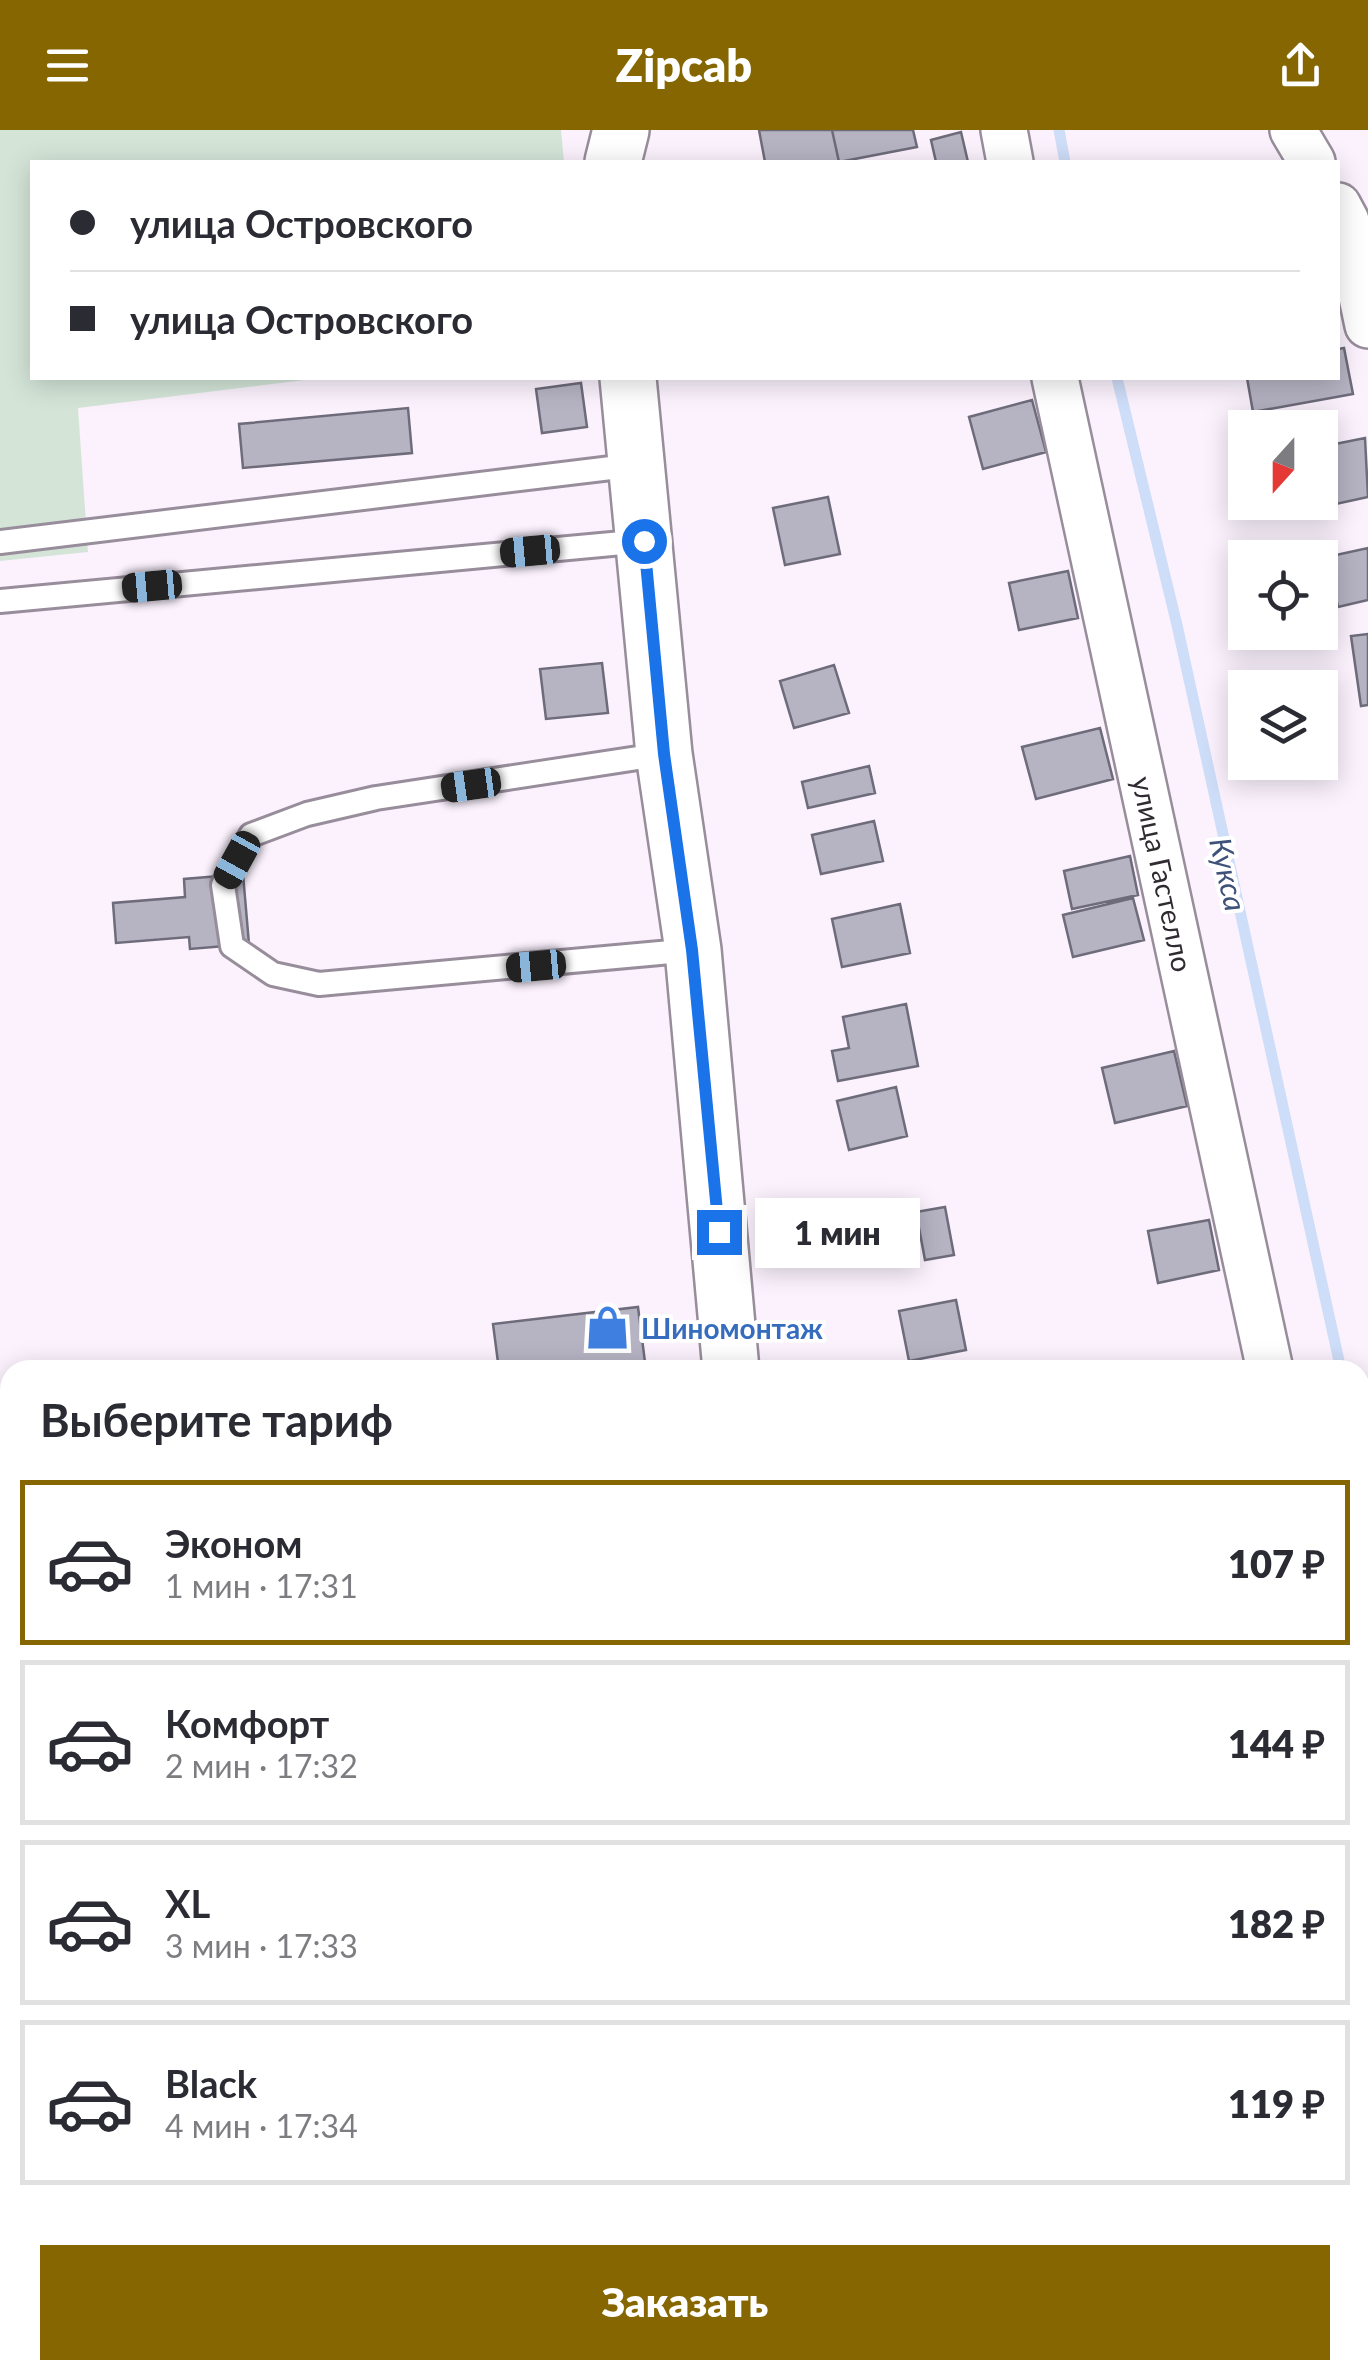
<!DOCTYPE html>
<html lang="ru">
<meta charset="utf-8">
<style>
body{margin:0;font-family:Lato,sans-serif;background:#f2f2f3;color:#2b2b33;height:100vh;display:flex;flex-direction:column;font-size:38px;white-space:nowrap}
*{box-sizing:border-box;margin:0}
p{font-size:32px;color:#7c7c81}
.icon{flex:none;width:55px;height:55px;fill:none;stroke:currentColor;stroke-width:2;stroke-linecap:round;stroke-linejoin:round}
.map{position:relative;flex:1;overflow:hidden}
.side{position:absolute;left:0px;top:1230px;width:1370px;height:1020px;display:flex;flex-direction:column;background:#fff;border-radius:30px 30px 0 0;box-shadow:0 5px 25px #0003}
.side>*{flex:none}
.guide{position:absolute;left:30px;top:30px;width:1310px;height:220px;border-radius:0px;box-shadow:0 5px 25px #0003;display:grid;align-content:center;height:220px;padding:0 40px;background:#fff}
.needle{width:65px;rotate:201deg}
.tools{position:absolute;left:1228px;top:280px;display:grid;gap:20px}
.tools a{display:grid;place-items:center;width:110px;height:110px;border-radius:0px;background:#fff;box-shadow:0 5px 25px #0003;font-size:50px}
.end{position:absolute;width:45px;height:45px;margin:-22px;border:12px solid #1a73e8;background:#fff;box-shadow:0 0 0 5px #fff}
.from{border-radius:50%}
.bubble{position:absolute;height:70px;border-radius:0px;background:#fff;box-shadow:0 5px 25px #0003;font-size:32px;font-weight:800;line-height:70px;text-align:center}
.car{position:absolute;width:30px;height:60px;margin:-30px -15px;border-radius:12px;box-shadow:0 0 8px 2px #0007;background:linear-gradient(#222 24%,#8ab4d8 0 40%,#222 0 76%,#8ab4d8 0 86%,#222 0)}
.guide b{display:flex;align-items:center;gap:35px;height:95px;font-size:38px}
.guide b+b{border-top:2px solid #e1e1e2}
.guide i{width:25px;height:25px;background:#2b2b33}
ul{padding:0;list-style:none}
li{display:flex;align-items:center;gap:30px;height:165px;margin:0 20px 15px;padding:0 20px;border:5px solid #e1e1e2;border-radius:0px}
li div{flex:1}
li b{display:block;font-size:38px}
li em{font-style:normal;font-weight:800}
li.selected{border-color:#866601}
li>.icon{width:90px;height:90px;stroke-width:1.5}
h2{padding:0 40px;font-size:45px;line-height:120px}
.button{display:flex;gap:20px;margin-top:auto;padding:20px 40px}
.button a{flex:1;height:115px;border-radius:0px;background:#866601;color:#fff;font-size:40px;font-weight:800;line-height:115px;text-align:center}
header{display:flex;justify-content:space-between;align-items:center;height:130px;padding:0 40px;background:#866601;color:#fff;font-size:45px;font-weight:800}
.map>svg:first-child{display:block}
.green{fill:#d4e5d8}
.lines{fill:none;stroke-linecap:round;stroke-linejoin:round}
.stream{stroke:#ceddf8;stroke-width:11}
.building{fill:#b6b3c3;stroke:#6e6b7a;stroke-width:2.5}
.lane-casing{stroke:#988d9b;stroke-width:28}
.street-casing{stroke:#988d9b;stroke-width:50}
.secondary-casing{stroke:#988d9b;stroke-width:60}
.lane{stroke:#fff;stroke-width:22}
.street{stroke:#fff;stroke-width:45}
.secondary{stroke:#fff;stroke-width:55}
.route{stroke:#1a73e8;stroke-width:12}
.labels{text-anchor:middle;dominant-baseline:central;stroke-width:8;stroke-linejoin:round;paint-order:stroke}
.street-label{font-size:28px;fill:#302b31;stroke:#fff}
.shop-label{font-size:28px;font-weight:bold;fill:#366cbe;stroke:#fff;text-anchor:start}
.water-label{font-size:30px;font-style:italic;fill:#3d5179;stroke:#fff}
</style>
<header><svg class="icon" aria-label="menu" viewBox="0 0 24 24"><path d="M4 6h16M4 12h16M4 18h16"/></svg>Zipcab<svg class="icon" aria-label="share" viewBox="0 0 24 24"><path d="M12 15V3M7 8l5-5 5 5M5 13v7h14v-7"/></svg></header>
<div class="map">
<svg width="1368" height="2250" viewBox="0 0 1368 2250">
<rect width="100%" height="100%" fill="#fbf2fe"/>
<path class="green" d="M0,0h561l3,32h-532v216h289l-243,30 10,144 -88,9z"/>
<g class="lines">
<path class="stream" d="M1059,0l6,32
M1117,248l60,247 164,745
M1360,1325l8,37"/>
</g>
<path class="building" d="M759,0h73l7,32h-74z
M832,0h81l4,17 -78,15z
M961,2l7,30h-32l-5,-22z
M1344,218l9,46 -100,18 -6,-34h91v-29z
M581,253l6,44 -45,6 -6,-44z
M1032,270l14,52 -63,17 -14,-52z
M408,278l4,45 -169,15 -4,-44z
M1365,308l3,59 -46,10 -2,-60z
M828,367l12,57 -55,11 -12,-57z
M1368,418v52l-30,7 -11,-50z
M1068,441l10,47 -59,12 -10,-47z
M1368,504v71l-7,1 -10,-70z
M602,533l6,50 -62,6 -6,-50z
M834,535l15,48 -55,15 -14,-47z
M1100,598l13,51 -77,20 -14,-52z
M869,636l6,27 -67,15 -6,-26z
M874,691l9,40 -62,13 -9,-39z
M1130,726l8,39 -66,14 -8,-38z
M243,744l6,70 -59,5 -1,-12 -73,6 -3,-40 72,-6 -1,-18z
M1133,768l11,42 -71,17 -10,-42z
M900,774l10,49 -68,14 -10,-48z
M906,874l12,62 -80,15 -6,-30 17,-3 -6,-31z
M1174,921l13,55 -72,17 -13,-55z
M896,957l11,49 -58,14 -12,-49z
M945,1077l9,48 -29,5 -9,-48z
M1209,1090l10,50 -61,13 -10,-52z
M956,1170l10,50 -57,11 -10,-50z
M638,1177l8,63h-147l-6,-46z
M10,1266v105l-10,1v-105z
M10,1471v73l-10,1v-73z
M1368,1912v55l-8,2v-55z
M1368,2084v55l-8,2v-55z
M1368,2189v40l-8,1v-39z
M44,2240h71l1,10h-71z"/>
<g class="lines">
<defs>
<path id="lane" d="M0,412l636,-77
M0,471l644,-60
M664,624l-288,44 -69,16 -56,21 -28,50 9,61 41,28 46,10 374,-34
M0,1833l10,-2"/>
<path id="street" d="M1004,0l6,32
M1293,0l19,32
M1338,76l8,15 22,104
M1055,248l215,992
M1360,1654l8,37"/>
<path id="secondary" d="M613,32l8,-32
M628,248l36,376 29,196 38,420
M820,2240l1,10"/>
</defs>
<use href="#lane" class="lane-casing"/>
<use href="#street" class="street-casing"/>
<use href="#secondary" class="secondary-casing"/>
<use href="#lane" class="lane"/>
<use href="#street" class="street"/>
<use href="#secondary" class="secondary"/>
</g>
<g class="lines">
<path class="route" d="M644,411l20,213 28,196 27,282"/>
</g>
<defs>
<symbol id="shop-bare" viewBox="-9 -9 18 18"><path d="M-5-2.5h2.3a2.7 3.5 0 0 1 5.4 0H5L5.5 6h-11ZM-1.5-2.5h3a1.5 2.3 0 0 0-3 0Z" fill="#3f7fe0" stroke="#fff" stroke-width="2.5" paint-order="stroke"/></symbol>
</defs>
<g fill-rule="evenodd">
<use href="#shop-bare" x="576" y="1166" width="63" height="63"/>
</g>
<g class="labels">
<g class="street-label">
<text transform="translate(1163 744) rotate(78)">улица Гастелло</text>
</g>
<g class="shop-label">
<text x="641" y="1198">Шиномонтаж</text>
</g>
<g class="water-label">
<text transform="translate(1229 744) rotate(77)">Кукса</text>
</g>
</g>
</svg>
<div class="tools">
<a><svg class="needle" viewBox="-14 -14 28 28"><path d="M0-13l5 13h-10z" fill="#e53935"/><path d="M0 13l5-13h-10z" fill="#7c7c81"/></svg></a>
<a><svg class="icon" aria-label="locate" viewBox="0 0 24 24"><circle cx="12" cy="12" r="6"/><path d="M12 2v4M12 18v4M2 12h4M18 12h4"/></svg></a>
<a><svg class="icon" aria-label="layers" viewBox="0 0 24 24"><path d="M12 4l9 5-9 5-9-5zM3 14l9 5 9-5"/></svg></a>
</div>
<i class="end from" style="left:644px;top:411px"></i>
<i class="end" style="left:719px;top:1102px"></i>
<div class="bubble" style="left:755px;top:1068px;width:165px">1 мин</div>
<i class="car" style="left:530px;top:421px;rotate:265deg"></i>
<i class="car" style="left:152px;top:456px;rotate:265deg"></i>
<i class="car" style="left:471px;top:655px;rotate:262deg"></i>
<i class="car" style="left:237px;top:730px;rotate:209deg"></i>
<i class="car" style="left:536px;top:836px;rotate:265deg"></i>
<div class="guide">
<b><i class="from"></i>улица Островского</b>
<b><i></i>улица Островского</b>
</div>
<section class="side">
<h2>Выберите тариф</h2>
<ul>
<li class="selected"><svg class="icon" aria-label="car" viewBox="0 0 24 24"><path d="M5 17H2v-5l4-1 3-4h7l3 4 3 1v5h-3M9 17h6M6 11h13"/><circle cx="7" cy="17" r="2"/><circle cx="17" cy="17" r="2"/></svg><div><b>Эконом</b><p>1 мин · 17:31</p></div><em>107 ₽</em></li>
<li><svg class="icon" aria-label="car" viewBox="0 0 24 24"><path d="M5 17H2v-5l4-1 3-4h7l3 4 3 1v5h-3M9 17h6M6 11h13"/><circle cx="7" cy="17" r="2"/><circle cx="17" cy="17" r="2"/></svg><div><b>Комфорт</b><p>2 мин · 17:32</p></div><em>144 ₽</em></li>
<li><svg class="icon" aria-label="car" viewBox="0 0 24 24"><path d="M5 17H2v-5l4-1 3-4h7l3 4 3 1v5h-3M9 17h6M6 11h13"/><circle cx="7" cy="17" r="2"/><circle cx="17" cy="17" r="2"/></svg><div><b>XL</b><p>3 мин · 17:33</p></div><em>182 ₽</em></li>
<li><svg class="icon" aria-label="car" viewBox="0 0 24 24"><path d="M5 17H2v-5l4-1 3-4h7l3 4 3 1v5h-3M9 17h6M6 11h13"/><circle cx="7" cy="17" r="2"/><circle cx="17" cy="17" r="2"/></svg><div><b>Black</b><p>4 мин · 17:34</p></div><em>119 ₽</em></li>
</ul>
<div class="button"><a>Заказать</a></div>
</section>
</div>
